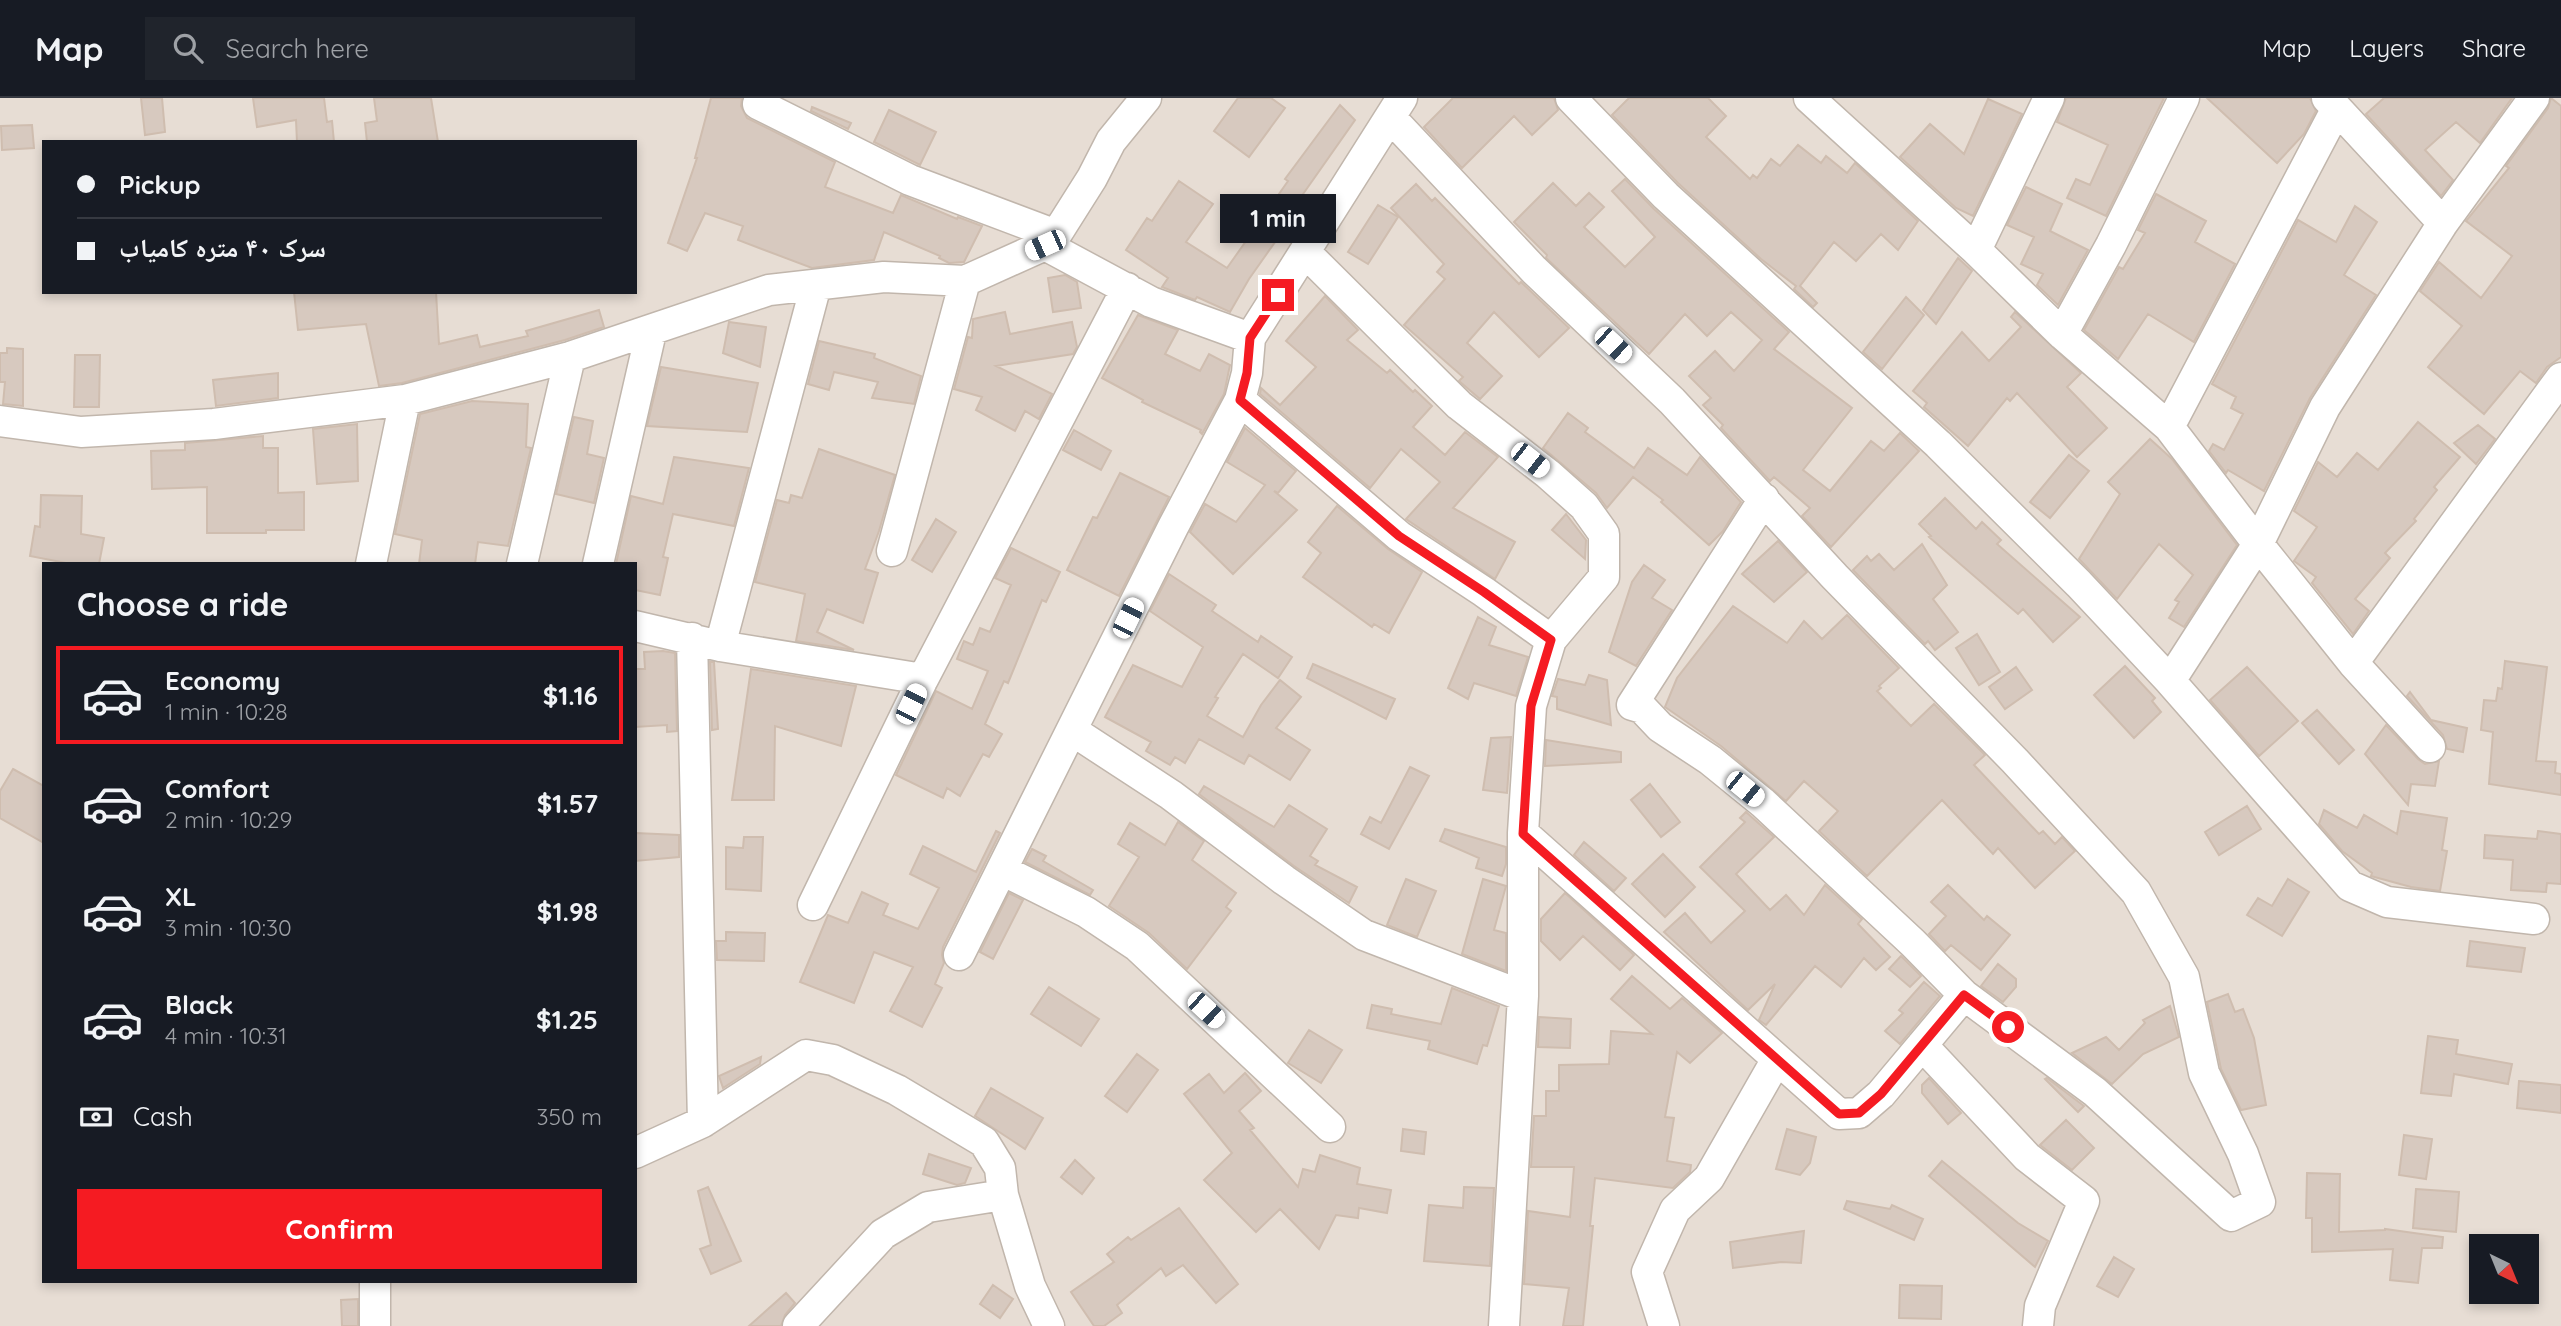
<!DOCTYPE html>
<meta charset="utf-8">
<style>
body{margin:0;font-family:Quicksand,"Noto Naskh Arabic",sans-serif;background:#20242c;color:#f1f3f6;height:100vh;display:flex;flex-direction:column;font-size:26px;white-space:nowrap}
*{box-sizing:border-box;margin:0}
p{font-size:23px;color:#9ea1a6}
.icon{flex:none;width:38px;height:38px;fill:none;stroke:currentColor;stroke-width:2;stroke-linecap:round;stroke-linejoin:round}
.map{position:relative;flex:1;overflow:hidden}
.panel{position:absolute;left:42px;top:464px;width:595px;height:721px;display:flex;flex-direction:column;background:#171b24;border-radius:0px;box-shadow:0 4px 10px #0003}
.panel>*{flex:none}
.top-card{position:absolute;left:42px;top:42px;width:595px;height:154px;border-radius:0px;box-shadow:0 4px 10px #0003;display:grid;align-content:center;height:154px;padding:0 35px;background:#171b24}
.needle{width:46px;rotate:137deg}
.tools{position:absolute;left:2469px;top:1136px;display:grid;gap:14px}
.tools a{display:grid;place-items:center;width:70px;height:70px;border-radius:0px;background:#171b24;box-shadow:0 4px 10px #0003;font-size:35px}
.end{position:absolute;width:32px;height:32px;margin:-16px;border:9px solid #f51b22;background:#fff;box-shadow:0 0 0 4px #fff}
.from{border-radius:50%}
.bubble{position:absolute;height:49px;border-radius:0px;background:#171b24;box-shadow:0 4px 10px #0003;font-size:23px;font-weight:800;line-height:49px;text-align:center}
.car{position:absolute;width:21px;height:42px;margin:-21px -10px;border-radius:9px;box-shadow:0 0 5px 2px #0007;background:linear-gradient(#fff 24%,#345 0 40%,#fff 0 76%,#345 0 86%,#fff 0)}
.top-card b{display:flex;align-items:center;gap:24px;height:66px;font-size:26px}
.top-card b+b{border-top:2px solid #363941}
.top-card i{width:18px;height:18px;background:#f1f3f6}
ul{padding:0;list-style:none}
li{display:flex;align-items:center;gap:21px;height:98px;margin:0 14px 10px;padding:0 21px;border:4px solid transparent;border-radius:0px}
li div{flex:1}
li b{display:block;font-size:26px}
li em{font-style:normal;font-weight:800}
li.current{border-color:#f51b22}
li>.icon{width:63px;height:63px;stroke-width:1.5}
h2{padding:0 35px;font-size:32px;line-height:84px}
.pay{display:flex;align-items:center;gap:18px;height:77px;padding:0 35px;font-size:26px}
.pay p{margin-inline-start:auto}
.action{display:flex;gap:14px;margin-top:auto;padding:14px 35px}
.action a{flex:1;height:80px;border-radius:0px;background:#f51b22;color:#fff;font-size:28px;font-weight:800;line-height:80px;text-align:center}
header{display:flex;align-items:center;gap:42px;box-sizing:border-box;height:98px;padding:0 35px;background:#171b24;border-bottom:2px solid #363941}
header strong{font-size:33px}
nav{display:flex;gap:38px;margin-inline-start:auto;font-size:24px}
.search{width:490px;height:63px;background:#20242c;display:flex;align-items:center;gap:18px;box-sizing:border-box;padding:0 24px;border-radius:0px;color:#9ea1a6;font-size:26px}
.map>svg:first-child{display:block}
.residential{fill:#e7ddd4;fill-rule:evenodd}
.building{fill:#d7c9bf;stroke:#cfbdaf;stroke-width:2}
.lines{fill:none;stroke-linecap:round;stroke-linejoin:round}
.minor-casing{stroke:#c1b6ac;stroke-width:33}
.minor{stroke:#fff;stroke-width:30}
.route{stroke:#f51b22;stroke-width:9}
</style>
<header>
<strong>Map</strong>
<div class="search"><svg class="icon" aria-label="search" viewBox="0 0 24 24"><circle cx="10" cy="10" r="6"/><path d="M15 15l6 6"/></svg>Search here</div>
<nav><a>Map</a><a>Layers</a><a>Share</a></nav>
</header>
<div class="map">
<svg width="2561" height="1228" viewBox="0 0 2561 1228">
<rect width="100%" height="100%" fill="#f3ede6"/>
<path class="residential" d="M0,0h2561v1228h-2561zM44,44h591v150h-591zM44,466h591v717h-591zM2482,1148h45v46h-45z"/>
<path class="building" d="M141,0h21l3,34 -20,3z
M253,0h71l3,24 5,-1 2,21h-37l-1,-22 -39,7z
M374,0h57l7,44h-71l-2,-19 12,-2z
M711,0h31l-1,8 6,12 88,44 -10,25 68,26 8,-18 56,24 1,-2 24,9 -18,36 -15,1 -10,-5 1,-2 -56,-24 -10,28 -62,8 -74,-28 5,-14 -38,-13 -18,38 -19,-8 29,-85h-2z
M1238,0h33l14,10 -36,49 -35,-26z
M1453,0h101l4,12 -26,25 -18,-19 -52,52 -38,-41z
M1629,0h79l18,18 -20,21 44,42 3,-4 4,3 14,-19 9,7 18,-21 23,18 5,-7 21,17 8,-10 63,58 -20,29 -17,-16 -25,27 -22,-19 -34,44 17,17 -4,4 -19,-18 2,-3 -35,-27 -83,-76 -66,-68z
M2066,0h98l-58,118 -39,-18 9,-19 14,6 18,-40 -51,-23z
M2207,0h103l6,13 -12,23 -27,29z
M2384,0h128l-32,45 -24,-21 -31,28 28,30 -12,16 -75,-82z
M2551,0l10,8v251l-14,10 -11,16 -16,-12 -36,43 -56,-47 34,-41 -42,-35 19,-29 42,36 31,-42 -46,-35 43,-53 -3,-2 42,-58z
M1988,1l34,15 -49,102 -17,-8 -56,-51 30,-33 34,30z
M1340,7l15,15 -66,94 -17,-10 16,-23 -3,-2z
M812,9l39,16 -3,6 -37,-18z
M889,12l47,22 -16,33 -46,-23z
M32,27l2,23 -32,2 -1,-24z
M1625,81l29,30 135,123 -15,17 78,59 -49,62 27,21 41,-50 13,10 16,-18 19,18 -88,96 -29,-31 8,-8 -36,-31 -4,4 -49,-53 2,-3 -20,-20 8,-7 -22,-22 26,-25 19,20 28,-31 -31,-28 -24,24 -22,-22 -36,40 -103,-96 1,-3 -33,-33 39,-39 23,23 13,-13 15,14 -20,20 41,40 30,-30 -43,-46z
M1179,83l34,23 -27,38 41,26 36,-51 17,18 -31,44 -19,33 -33,-15 -2,3 -33,-13 6,-9 -42,-28 21,-32 5,3z
M1416,86l16,17 3,-3 84,86 2,-2 48,46 -30,29 -45,-45 -27,31 35,33 -22,23 -21,-18 4,-4 -59,-52 41,-46 -8,-7 7,-8 -53,-56z
M2026,89l36,17 -12,27 38,19 -30,55 -21,-20 6,-11 -22,-10 13,-27 -27,-12z
M2156,96l50,27 -11,21 40,22 -41,78 -46,-28 -30,45 -34,-29 35,-63 4,2 22,-36 -7,-3z
M1378,107l20,12 -30,47 -20,-12z
M2355,108l22,16 -33,53 32,20 -66,103 -46,93 -36,-21 -2,3 -17,-22 4,-7 11,6 19,-36 -12,-6 5,-11 -24,-13 86,-164 38,22z
M1958,160l14,13 -36,53 -13,-14z
M1065,177l12,7 4,26 -28,4 -5,-34z
M294,194h142l3,52 38,-9 3,12 48,-11 -2,-5 73,-21 5,17 -39,13 -163,43 -23,3 -13,-62 -68,6z
M1325,198l33,34 -11,10 40,33 3,-3 23,22 2,-2 17,16 -19,21 32,28 20,-23 33,25 -45,51 62,34 -20,37 -89,-60 34,-37 -39,-33 -31,39 -110,-94 1,-6 19,17 36,-38 -30,-26z
M1906,199l18,18 -42,54 -19,-17z
M1005,214l5,22 62,-12 5,25 -4,7 -77,12 56,28 -13,25 -14,-8 -10,20 -39,-21 6,-13 -28,-8 14,-52 4,1 1,-19z
M2015,214l66,61 -14,14 40,41 -30,29 -60,-64 -7,8 -3,-3 -39,48 -44,-39 3,-4 -14,-12 49,-59 27,29 32,-34 -10,-10z
M1138,217l40,15 -13,24 35,17 9,-17 21,11 -6,29 -22,40 -2,-2 1,-2 -59,-28 1,-2 -41,-22z
M729,224l37,5 -6,40 -37,-14z
M819,243l56,13 -1,4 47,18 -7,28 -42,-6 6,-16 -44,-10 -5,18 -21,-6z
M7,250l16,1v57l-20,-2 2,-22h-5v-29h7z
M75,257h25l-1,52h-25z
M661,269l97,16 -11,49 -100,-6z
M278,275v25l-62,8 -3,-26z
M472,303l56,3 -2,43 5,1 -23,98 -30,-4 -3,22h-56l3,-24 -27,-6 25,-120z
M1568,315l20,15 -3,4 49,36 14,-20 39,27 13,-18 41,45 -18,29 -14,14 -48,-43 2,-2 -30,-23 -26,31 -11,-15 -53,-45z
M574,319l19,4 -6,33 17,4 -10,45 -38,-9z
M2418,324l42,35 -26,30 3,3 -23,29 2,2 -31,32 5,5 -35,41 14,12 -16,23 -41,-51 4,-6 -22,-16 23,-34 -23,-16 24,-49 19,15 20,-24 21,17z
M357,326l1,57 -41,3 -4,-55z
M2478,327l17,14 -19,25 -22,-21z
M1245,330l51,43 -18,22 -4,-2 23,19 -64,64 -43,-42 15,-28 31,18 29,-37 -38,-23z
M1074,332l37,21 -10,19 -38,-20z
M263,338v12h15v45l26,-1v38h-38v3h-59v-46l-55,2 -1,-38 34,-1v-7z
M2150,341l22,20 65,86 -53,82 -15,-9 10,-16 -4,-2 18,-25 -34,-31 -42,55 -38,-40 41,-65 -12,-12z
M819,351l76,26 -16,56 -14,38 13,4 -15,50 -36,-14 -10,23 37,18 -58,-9 9,-47 -50,-12 22,-82 12,3 2,-8 11,3z
M2069,357l20,16 -39,47 -20,-16z
M674,359l75,11 -15,58 -61,-12 -10,43 5,1 -8,37 -25,-5v-26h-19l15,-68 32,8z
M1120,375l49,24 -50,99 -52,-26 26,-53 4,1z
M41,397l41,1 -1,38 23,4 -5,26h-28l-41,-8 5,-30 5,1z
M1945,400l31,31 6,-7 19,18 -4,4 83,73 -27,25 -30,-33 -5,5 -89,-77 2,-1 -12,-12z
M1337,408l51,43 34,23 -33,61 -15,-9 -2,3 -69,-50 18,-24 -13,-11z
M1566,416l20,26 -1,19 -33,-29z
M936,421l20,13 -24,40 -20,-12z
M1778,443l29,31 -33,30 -32,-28z
M1922,446l25,41 -14,14 25,33 -23,18 -7,-9 -3,3 -72,-74 14,-14 4,5 8,-7 15,16z
M1011,450l49,24 -14,30 -4,-2 -34,83 -4,-2 -19,43 17,10 -13,23 -6,-3 -23,42 -13,-8 -4,10 -47,-23 40,-84 36,18 16,-38 -31,-12 7,-18 9,4 7,-17 10,4 21,-47 -16,-7z
M1644,467l21,15 -13,18 20,12 -36,56 -27,-14 23,-70z
M1169,476l47,31 -4,6 46,31 3,-6 31,21 -14,21 -35,-24 -28,43 3,1 -11,18 36,21 18,-32 19,-25 21,17 -25,31 34,22 -20,30 -41,-25 -5,9 -45,-25 -14,24 -10,-6 -5,8 -24,-14 5,-9 -46,-25 28,-52 49,22 21,-40 -53,-36z
M1733,508l54,37 17,-22 18,18 25,-24 52,53 -20,18 2,2 -4,3 34,35 23,-22 51,51 -11,10 65,69 4,-3 12,13 7,-7 13,14 -40,37 -37,-40 -5,6 -51,-54 -75,76 -48,-45 19,-20 -34,-30 -18,20 -65,-55 -56,-39 12,-29z
M1478,519l18,10 -7,18 39,12 -12,39 -42,-13 -6,16 -20,-11z
M1977,536l23,38 -21,13 -23,-37z
M663,553l12,2 2,78 -10,1v-7l-32,2v-58h10l-1,-17z
M2505,563l42,6 -11,94 20,1 -1,11 6,1v21l-72,-11 4,-52 -12,-2 3,-30 12,1 2,-13 4,1z
M710,564h4l4,67 -6,1z
M1313,566l82,35 -9,20 -79,-41z
M2125,568l30,32 -3,3 9,11 -27,26 -40,-43z
M2016,569l16,23 -27,19 -16,-22z
M2247,569l51,54 -39,35 -49,-56z
M751,571l105,17 -15,60 -66,-20 -1,74h-42z
M1589,577l18,5 4,45 -54,-16v-12l-5,-1 6,-17 27,6z
M2410,594l21,28 36,8 -4,24 -16,-3 -4,-14 -36,-39z
M2317,612l37,40 -15,14 -37,-41z
M2386,627l32,34 7,5 14,-3 -4,25 -24,-2 -3,21 -43,-51z
M1511,639l-4,56 -24,-3 8,-52z
M1546,642l75,12v10l-76,4z
M1410,669l19,9 -40,73 -28,-15 9,-17 11,6z
M13,671l31,17v57l-44,-25v-27z
M1650,686l30,38 -19,15 -30,-37z
M1204,688l70,41 15,-22 38,24 -17,27 8,5 -3,4 42,22 -8,16 -55,-37 -95,-72z
M2247,708l14,23 -42,26 -14,-23z
M2324,712l33,18 7,-13 33,19 4,-23 46,7 -5,32 5,1 -7,40 -29,-4 -40,-11 1,-3 -30,-22 -23,-27z
M1746,714l28,25 -38,37 34,36 16,-15 18,20 21,-30 37,34 -4,5 32,33 -14,13 -12,-12 -23,29 -26,-21 -49,59 -7,-5 16,-36 -27,26 -84,-78 21,-19 26,30 34,-32 -45,-44 45,-45 -5,-4z
M1178,724l26,19 -12,19 44,33 -10,14 5,4 -44,58 -38,-36 -40,-27 30,-49 -21,-13 12,-21 35,22z
M1445,731l61,18v17l-4,12 -26,-8 3,-10 -39,-17z
M996,733l4,2 -57,114 -1,8 2,8 -9,21 7,4 -20,39 -32,-16 23,-44 -39,-15 -20,51 -54,-21 28,-67 20,8 14,-31 26,12 -5,11 35,14 21,-41 -29,-14 13,-28 53,26z
M2538,733l23,3v50l-14,-1 -1,9 -35,-2 2,-30 -29,-2 1,-23 52,4z
M635,735l44,2v22l-44,4z
M744,739h19l-2,54 -35,-2v-42l17,1z
M1584,744l42,36 -12,13 -40,-36z
M1032,751l14,7 -3,5 50,29 -3,5 -65,-33z
M1663,756l32,33 -30,30 -33,-33z
M1406,781l30,12 -19,46 -30,-12z
M1483,781l23,7 -12,44 12,3v38l-44,-17z
M2288,781l21,13 -27,44 -35,-21 11,-17 14,8z
M1948,787l36,35 3,-4 23,19 -29,35 -30,-25 -6,6 -16,-17 17,-18 -15,-14z
M1009,795l14,7 -30,59 -13,-7z
M1565,795l69,62 -14,15 -37,-34 -23,24 -19,-19v-22z
M726,834l39,1 -1,28 -47,-1 -1,-19h10z
M2470,843l55,7 -4,24 -54,-6z
M1901,858l20,20 -11,11 -21,-18z
M1998,866l18,15v8l-13,15 -22,-16z
M1632,878l38,33 12,-11 40,35 -32,30 -13,-11 -12,65 9,1 -7,43 24,4 -1,7 -17,16 -78,-10 -5,48h3l-10,100h-20l6,-38 -45,-4 4,-73 42,6 4,-50h-43l3,-51h12v-25h13v-26l50,-1 2,-33 41,3 -41,-35z
M1924,884l16,14 -40,48 -15,-13 18,-18 -4,-3z
M1049,889l50,32 -18,27 -50,-32z
M1452,890l47,18 -12,40 -4,-1 -6,19 -49,-15 2,-8 -63,-13 5,-23 20,4 -1,5 50,10z
M2228,896l7,18 8,-3 11,29 12,67 -25,5 -20,-41 -14,-67z
M2170,908l9,31 -36,17 -31,30 -40,-31 34,-16 13,13 26,-27 -2,-3z
M1539,919l32,2 -1,29 -32,-1z
M1309,932l33,20 -21,33 -33,-20z
M2428,938l30,4 -2,14 56,10 -4,20 -54,-10 -3,22 -30,-3z
M1137,956l21,16 -31,42 -22,-16z
M761,959l-1,7 -37,24 -4,-12z
M1245,975l16,18 -22,20 15,17 -4,2 48,57 5,-18 12,3 5,-17 40,13 -3,16 34,6 -4,23 -28,-5 -1,10 -22,-3 -17,34 -39,-40 -24,23 -52,-52 28,-27 -48,-59 25,-20 15,19z
M1929,980l32,35 -13,11 -26,-31v-8z
M2047,980l37,28 -6,6 -33,-33z
M2519,983l42,4v28l-44,-5z
M991,990l52,30 -18,31 -50,-33z
M2066,1022l28,28 -22,22 -32,-25z
M1403,1031l23,3 -2,22 -23,-3z
M1787,1031l29,8 -6,26 -10,12 -24,-6z
M2404,1037l28,4 -6,40 -27,-4z
M929,1056l42,14 -6,15 -8,2 -34,-11z
M1075,1062l19,18 -12,16 -21,-17z
M1942,1063l76,62 30,18 -13,26 -106,-91z
M2307,1075l33,1 -1,58 46,-2v-1l58,8 -1,11h-20l-4,35 -28,-3 3,-31 -81,3v-34h-6z
M708,1089l33,74 -30,13 -11,-25 11,-4 -13,-54z
M1464,1089l30,1 -4,78 -66,-5 5,-56 34,3z
M2416,1091l43,3 -3,40 -43,-4z
M1847,1103l43,8 2,-4 31,14 -9,21 -70,-31z
M1179,1110l59,76 -22,19 -33,-38 -17,11 -5,-8 -44,37 5,8 -18,13h-10l-23,-34 43,-30 -7,-8 21,-17 3,3z
M1804,1133l-3,32 -20,-1 -48,6 -3,-26z
M2114,1159l20,12 -16,28 -21,-11z
M993,1187l20,14 -13,19 -20,-14z
M1900,1187l42,1 -1,33 -42,-1z
M786,1195l9,10 -10,12 -4,11h-32z
M358,1201v27h-16l-1,-26z"/>
<g class="lines">
<defs>
<path id="minor" d="M1571,0l95,98 272,248 141,140 91,97 180,205 37,16 147,17
M1809,0l167,152 86,84 107,93 89,117 95,119 77,84
M2327,0l116,125
M758,6l152,76 146,55
M1391,20l143,152 138,131 163,176 180,184 121,131 48,85 20,96 39,81 17,48 -29,14 -136,-124 -131,-97 -51,-52 -150,-140 -53,-43 -50,-33 -18,-19 -10,-3 132,-206
M1045,147l106,57 99,36
M1976,152l73,-152
M1305,154l154,153 89,69 36,32 20,28v43l-53,63 -20,66 -8,127v163l-19,330
M2062,236l49,-89 73,-147
M1240,302l159,136 85,56 67,48
M0,323l81,11 133,-8 191,-24 165,-43 199,-67 115,-13 81,4 80,-36 11,-10 36,-57 19,-37 35,-43
M2169,329l167,-317
M892,453l73,-270
M371,466l34,-164
M522,466l48,-207
M598,466l53,-232
M635,528l85,20 203,33
M692,540l11,484
M720,548l96,-361
M2353,565l208,-285
M2170,583l88,-137 67,-137 118,-184 91,-125
M1073,633l98,64 113,85 80,55 159,61
M1523,735l316,281 20,-1 22,-19 83,-99
M1002,772l84,42 51,34 193,181
M813,807l110,-226 204,-391
M959,857l214,-428 67,-127 7,-27 3,-35 152,-240
M1922,947l105,112 57,44 -44,105 -2,20
M635,1055l68,-31 103,-67 27,5 64,30 87,52 16,26 3,27 27,91 19,40
M375,1228v-45
M798,1228l85,-92 45,-27 75,-12
M1664,1228l-17,-54 28,-62 34,-32 68,-119"/>
</defs>
<use href="#minor" class="minor-casing"/>
<use href="#minor" class="minor"/>
</g>
<g class="lines">
<path class="route" d="M1278,197l-28,43 -3,35 -7,27 159,136 85,56 67,48 -20,66 -8,128 316,280 20,-1 22,-19 83,-99 44,32"/>
</g>
</svg>
<div class="tools">
<a><svg class="needle" viewBox="-14 -14 28 28"><path d="M0-13l5 13h-10z" fill="#e53935"/><path d="M0 13l5-13h-10z" fill="#9ea1a6"/></svg></a>
</div>
<i class="end from" style="left:2008px;top:929px"></i>
<i class="end" style="left:1278px;top:197px"></i>
<div class="bubble" style="left:1220px;top:96px;width:116px">1 min</div>
<i class="car" style="left:1045px;top:147px;rotate:246deg"></i>
<i class="car" style="left:1613px;top:247px;rotate:133deg"></i>
<i class="car" style="left:1530px;top:362px;rotate:128deg"></i>
<i class="car" style="left:1128px;top:520px;rotate:26deg"></i>
<i class="car" style="left:911px;top:606px;rotate:26deg"></i>
<i class="car" style="left:1745px;top:691px;rotate:129deg"></i>
<i class="car" style="left:1206px;top:912px;rotate:133deg"></i>
<div class="top-card">
<b><i class="from"></i>Pickup</b>
<b><i></i>سرک ۴۰ متره کامیاب</b>
</div>
<section class="panel">
<h2>Choose a ride</h2>
<ul>
<li class="current"><svg class="icon" aria-label="car" viewBox="0 0 24 24"><path d="M5 17H2v-5l4-1 3-4h7l3 4 3 1v5h-3M9 17h6M6 11h13"/><circle cx="7" cy="17" r="2"/><circle cx="17" cy="17" r="2"/></svg><div><b>Economy</b><p>1 min · 10:28</p></div><em>$1.16</em></li>
<li><svg class="icon" aria-label="car" viewBox="0 0 24 24"><path d="M5 17H2v-5l4-1 3-4h7l3 4 3 1v5h-3M9 17h6M6 11h13"/><circle cx="7" cy="17" r="2"/><circle cx="17" cy="17" r="2"/></svg><div><b>Comfort</b><p>2 min · 10:29</p></div><em>$1.57</em></li>
<li><svg class="icon" aria-label="car" viewBox="0 0 24 24"><path d="M5 17H2v-5l4-1 3-4h7l3 4 3 1v5h-3M9 17h6M6 11h13"/><circle cx="7" cy="17" r="2"/><circle cx="17" cy="17" r="2"/></svg><div><b>XL</b><p>3 min · 10:30</p></div><em>$1.98</em></li>
<li><svg class="icon" aria-label="car" viewBox="0 0 24 24"><path d="M5 17H2v-5l4-1 3-4h7l3 4 3 1v5h-3M9 17h6M6 11h13"/><circle cx="7" cy="17" r="2"/><circle cx="17" cy="17" r="2"/></svg><div><b>Black</b><p>4 min · 10:31</p></div><em>$1.25</em></li>
</ul>
<div class="pay"><svg class="icon" aria-label="cash" viewBox="0 0 24 24"><path d="M3 7h18v10H3z"/><circle cx="12" cy="12" r="2"/></svg>Cash<p>350 m</p></div>
<div class="action"><a>Confirm</a></div>
</section>
</div>
